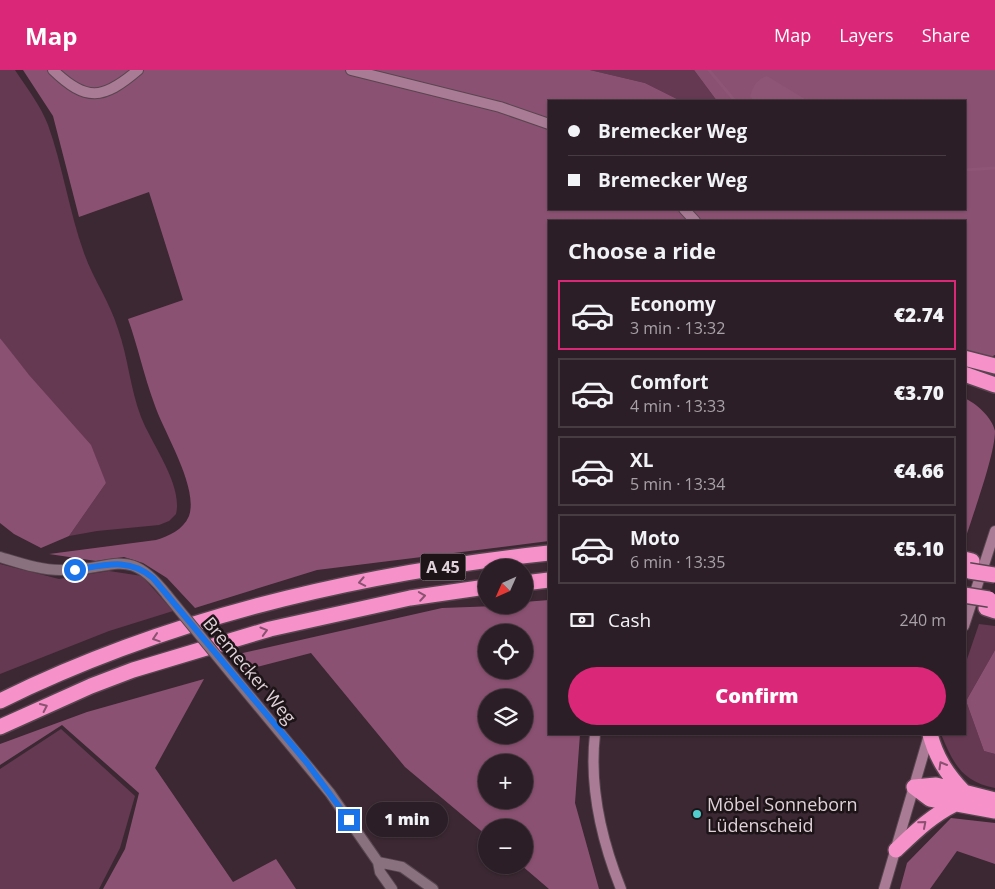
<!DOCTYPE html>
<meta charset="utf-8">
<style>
body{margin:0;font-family:"Open Sans",sans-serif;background:#382b32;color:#f1f3f6;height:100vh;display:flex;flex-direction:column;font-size:19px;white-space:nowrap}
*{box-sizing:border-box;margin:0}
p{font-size:16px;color:#a6a2a7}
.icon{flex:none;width:28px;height:28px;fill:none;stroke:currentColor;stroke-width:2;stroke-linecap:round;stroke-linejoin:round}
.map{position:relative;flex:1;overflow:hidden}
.panel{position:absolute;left:548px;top:150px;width:418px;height:515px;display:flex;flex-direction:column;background:#2c1e26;border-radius:0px;box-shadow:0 1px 4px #0004,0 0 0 1px #483c43}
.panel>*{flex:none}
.banner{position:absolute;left:548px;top:30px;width:418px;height:110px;border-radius:0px;box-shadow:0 1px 4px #0004,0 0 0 1px #483c43;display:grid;align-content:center;height:110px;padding:0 20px;background:#2c1e26}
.needle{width:32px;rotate:225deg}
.tools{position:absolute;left:478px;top:489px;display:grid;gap:10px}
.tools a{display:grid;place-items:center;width:55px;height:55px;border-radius:50%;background:#2c1e26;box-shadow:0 1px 4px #0004,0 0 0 1px #483c43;font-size:25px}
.end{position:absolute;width:22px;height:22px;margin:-11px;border:6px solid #1a73e8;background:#fff;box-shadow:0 0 0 2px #fff}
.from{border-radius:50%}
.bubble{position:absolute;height:35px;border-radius:18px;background:#2c1e26;box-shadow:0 1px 4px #0004,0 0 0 1px #483c43;font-size:16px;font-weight:800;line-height:35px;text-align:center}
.banner b{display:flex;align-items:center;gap:18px;height:48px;font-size:19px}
.banner b+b{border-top:1px solid #483c43}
.banner i{width:12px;height:12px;background:#f1f3f6}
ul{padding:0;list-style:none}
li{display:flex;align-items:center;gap:15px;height:70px;margin:0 10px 8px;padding:0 10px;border:2px solid #483c43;border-radius:0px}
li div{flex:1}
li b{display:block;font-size:19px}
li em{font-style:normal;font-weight:800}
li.selected{border-color:#db2777}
li>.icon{width:45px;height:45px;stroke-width:1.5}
h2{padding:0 20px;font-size:22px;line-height:60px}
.pay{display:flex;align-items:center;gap:12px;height:55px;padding:0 20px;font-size:19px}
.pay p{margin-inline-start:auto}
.primary-button{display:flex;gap:10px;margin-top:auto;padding:10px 20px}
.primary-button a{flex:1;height:58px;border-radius:30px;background:#db2777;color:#fff;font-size:20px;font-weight:800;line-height:58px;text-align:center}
header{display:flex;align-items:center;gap:30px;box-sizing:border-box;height:70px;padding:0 25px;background:#db2777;color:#fff}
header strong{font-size:24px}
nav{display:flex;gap:28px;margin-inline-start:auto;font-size:18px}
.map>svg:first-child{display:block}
.green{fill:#663952}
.forest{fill:#8b5172;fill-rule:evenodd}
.water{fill:#8f5576}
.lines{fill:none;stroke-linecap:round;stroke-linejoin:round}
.stream{stroke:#8f5576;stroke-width:3}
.street-casing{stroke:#57464f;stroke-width:12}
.secondary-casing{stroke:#57464f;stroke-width:12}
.highway-casing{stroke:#57464f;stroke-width:18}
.street{stroke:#89727e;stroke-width:10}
.secondary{stroke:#aa7b95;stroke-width:10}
.highway{stroke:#f791ca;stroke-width:15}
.street-bridge-casing{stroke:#57464f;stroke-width:12;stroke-linecap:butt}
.highway-bridge-casing{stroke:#57464f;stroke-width:18;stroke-linecap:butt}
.street-bridge{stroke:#89727e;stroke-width:10}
.highway-bridge{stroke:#f791ca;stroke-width:15}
.oneway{stroke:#8a5271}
.route{stroke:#1a73e8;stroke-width:6}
.poi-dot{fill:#52cdce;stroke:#1d1418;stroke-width:2}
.labels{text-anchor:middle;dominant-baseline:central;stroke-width:5;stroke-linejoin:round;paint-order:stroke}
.shield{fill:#1d1418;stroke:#a4989e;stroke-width:1}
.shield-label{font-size:16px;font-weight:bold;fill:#ded1d7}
.street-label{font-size:18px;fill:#ded1d7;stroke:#1d1418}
.poi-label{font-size:18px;fill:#ded1d7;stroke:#1d1418;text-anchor:start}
</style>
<header>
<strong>Map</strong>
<nav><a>Map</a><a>Layers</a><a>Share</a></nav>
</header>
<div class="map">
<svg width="995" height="819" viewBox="0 0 995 819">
<rect width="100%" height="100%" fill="#3b2832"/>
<path class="green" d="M0,0h15c11,17 26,36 33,55 15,42 21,86 36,128 9,26 26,49 34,76 10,28 12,59 23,88 11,28 42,68 35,97l-7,7 -10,4 -62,6 -28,5 37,-53 -106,-145z
M590,0h104l23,31h-36l-36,-18z
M0,494l59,15 50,-8 33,5 31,35 -64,20 -109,43z
M979,554l16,2v24l-29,51 18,50 11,3v34c-33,-6 -42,-25 -54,-54h23v-66z
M61,659l74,67 -15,52 -21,41h-99v-120z"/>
<path class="forest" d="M23,0h567l55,13 36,18h-132v108h415v-108h-247l-23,-31h301v285l-4,2 -27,-5v-131h-415v320l-232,29 -122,38 -28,-30 -24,-15 -19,-6 -28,4 -47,-7 107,-14c13,-4 27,-10 33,-24 10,-29 -26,-85 -35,-113 -10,-27 -16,-56 -26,-84l55,-19 -34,-108 -70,25 -26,-101z
M0,268l29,37 62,70 15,38 -37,53 -28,12 -27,-14 -14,-11z
M964,328c12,5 28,19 31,33 0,24 -23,86 -31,112z
M549,530v134h31l-5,69 24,86h-50l-28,-24h3v-37h-38v7l-81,-68 -94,-114 -66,17 -11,-15 208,-47 82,-3v-3zM524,562v38h-38v-38zM486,628h38v37h-38zM524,692v38h-38v-38z
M995,580v104l-11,-3 -18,-50z
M204,609l-49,89 78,114 43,-23 20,30h-193l22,-40 14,-56 -77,-68 -62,40v-21l87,-32z
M951,748l44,5v41l-38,-13 -27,38h-30l7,-26z"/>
<path class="water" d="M767,6l41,25h-53l-5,-4c3,-11 6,-17 17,-21z"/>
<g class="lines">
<path class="stream" d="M709,0l26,31
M964,100l31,-2"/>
<defs>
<path id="street" d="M0,487c20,6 43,14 64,13 52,0 64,-25 103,25
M234,607l96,116 48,69 2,10 12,17
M378,792l24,5 31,22"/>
<path id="secondary" d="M53,0c33,32 50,30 85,0
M351,0l149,37 49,17
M684,139l11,12
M964,556l31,-95
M595,664c-6,53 6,105 26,155
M884,819l45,-154"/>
<path id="highway" d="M964,288l31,8
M964,304l31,11
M964,489l8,2
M524,513l25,-3
M986,538l9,3
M0,631c170,-84 361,-128 549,-148
M0,657l91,-41 42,-16 137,-41 140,-31 76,-11
M930,664c6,23 16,39 33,57
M914,717l16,12 65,12
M914,717l22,-2 59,15
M896,780c19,-18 35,-34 59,-46"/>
</defs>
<use href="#street" class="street-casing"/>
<use href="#secondary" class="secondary-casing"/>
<use href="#highway" class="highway-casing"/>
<use href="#street" class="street"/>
<use href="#secondary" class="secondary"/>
<use href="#highway" class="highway"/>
<defs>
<path id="street-bridge" d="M167,525l67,82"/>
<path id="highway-bridge" d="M969,501l26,4
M964,525l25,4"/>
</defs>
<use href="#street-bridge" class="street-bridge-casing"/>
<use href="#highway-bridge" class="highway-bridge-casing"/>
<use href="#street-bridge" class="street-bridge"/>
<use href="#highway-bridge" class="highway-bridge"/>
</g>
<defs><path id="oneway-chevron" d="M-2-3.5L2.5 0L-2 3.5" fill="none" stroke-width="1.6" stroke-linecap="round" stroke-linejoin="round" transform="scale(1.25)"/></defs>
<g class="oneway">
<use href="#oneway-chevron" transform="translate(362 512) rotate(169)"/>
<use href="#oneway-chevron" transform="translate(422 526) rotate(-9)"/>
<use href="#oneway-chevron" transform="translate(264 561) rotate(-16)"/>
<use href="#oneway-chevron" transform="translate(156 568) rotate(162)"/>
<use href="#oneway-chevron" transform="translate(44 637) rotate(-25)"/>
<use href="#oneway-chevron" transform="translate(942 695) rotate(-120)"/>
<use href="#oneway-chevron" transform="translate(923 754) rotate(-41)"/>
</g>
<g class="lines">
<path class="route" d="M75,500c30,-5 54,-13 78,8l154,185 42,57"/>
</g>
<circle class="poi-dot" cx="697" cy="744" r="5"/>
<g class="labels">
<rect class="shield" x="420.5" y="483.5" width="45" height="27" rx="4"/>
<g class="shield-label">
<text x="443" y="497">A 45</text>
</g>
<g class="street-label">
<text transform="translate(250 600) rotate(50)">Bremecker Weg</text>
</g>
<g class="poi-label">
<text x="707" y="734">Möbel Sonneborn<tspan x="707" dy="21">Lüdenscheid</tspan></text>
</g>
</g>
</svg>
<div class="tools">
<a><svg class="needle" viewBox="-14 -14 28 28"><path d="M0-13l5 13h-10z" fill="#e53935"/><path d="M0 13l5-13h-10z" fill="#a6a2a7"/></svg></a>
<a><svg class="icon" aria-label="locate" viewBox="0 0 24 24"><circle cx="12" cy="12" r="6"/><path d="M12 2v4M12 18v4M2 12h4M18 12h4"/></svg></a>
<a><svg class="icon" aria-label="layers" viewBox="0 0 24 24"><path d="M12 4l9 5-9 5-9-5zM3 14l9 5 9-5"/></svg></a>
<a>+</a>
<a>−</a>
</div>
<i class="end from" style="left:75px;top:500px"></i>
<i class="end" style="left:349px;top:750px"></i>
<div class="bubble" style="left:366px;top:732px;width:82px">1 min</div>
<div class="banner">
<b><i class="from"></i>Bremecker Weg</b>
<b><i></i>Bremecker Weg</b>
</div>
<section class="panel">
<h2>Choose a ride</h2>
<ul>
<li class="selected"><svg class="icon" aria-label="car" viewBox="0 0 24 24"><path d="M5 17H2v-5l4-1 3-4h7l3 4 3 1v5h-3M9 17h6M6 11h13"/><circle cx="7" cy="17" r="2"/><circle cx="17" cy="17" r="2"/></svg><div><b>Economy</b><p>3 min · 13:32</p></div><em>€2.74</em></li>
<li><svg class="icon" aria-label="car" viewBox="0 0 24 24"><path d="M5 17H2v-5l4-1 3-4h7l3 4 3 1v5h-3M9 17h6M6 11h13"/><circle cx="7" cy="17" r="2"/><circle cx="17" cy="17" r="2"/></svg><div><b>Comfort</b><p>4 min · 13:33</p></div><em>€3.70</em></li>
<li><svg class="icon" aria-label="car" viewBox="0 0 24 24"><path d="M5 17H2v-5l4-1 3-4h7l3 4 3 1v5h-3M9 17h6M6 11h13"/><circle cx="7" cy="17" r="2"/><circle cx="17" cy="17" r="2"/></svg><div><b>XL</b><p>5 min · 13:34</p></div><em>€4.66</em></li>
<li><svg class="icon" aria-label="car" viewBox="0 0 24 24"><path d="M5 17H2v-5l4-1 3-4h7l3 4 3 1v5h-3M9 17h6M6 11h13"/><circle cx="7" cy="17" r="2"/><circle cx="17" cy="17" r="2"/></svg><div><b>Moto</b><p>6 min · 13:35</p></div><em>€5.10</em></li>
</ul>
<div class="pay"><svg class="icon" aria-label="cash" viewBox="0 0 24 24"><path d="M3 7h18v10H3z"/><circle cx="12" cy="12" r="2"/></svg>Cash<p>240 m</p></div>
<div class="primary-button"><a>Confirm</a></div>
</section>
</div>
